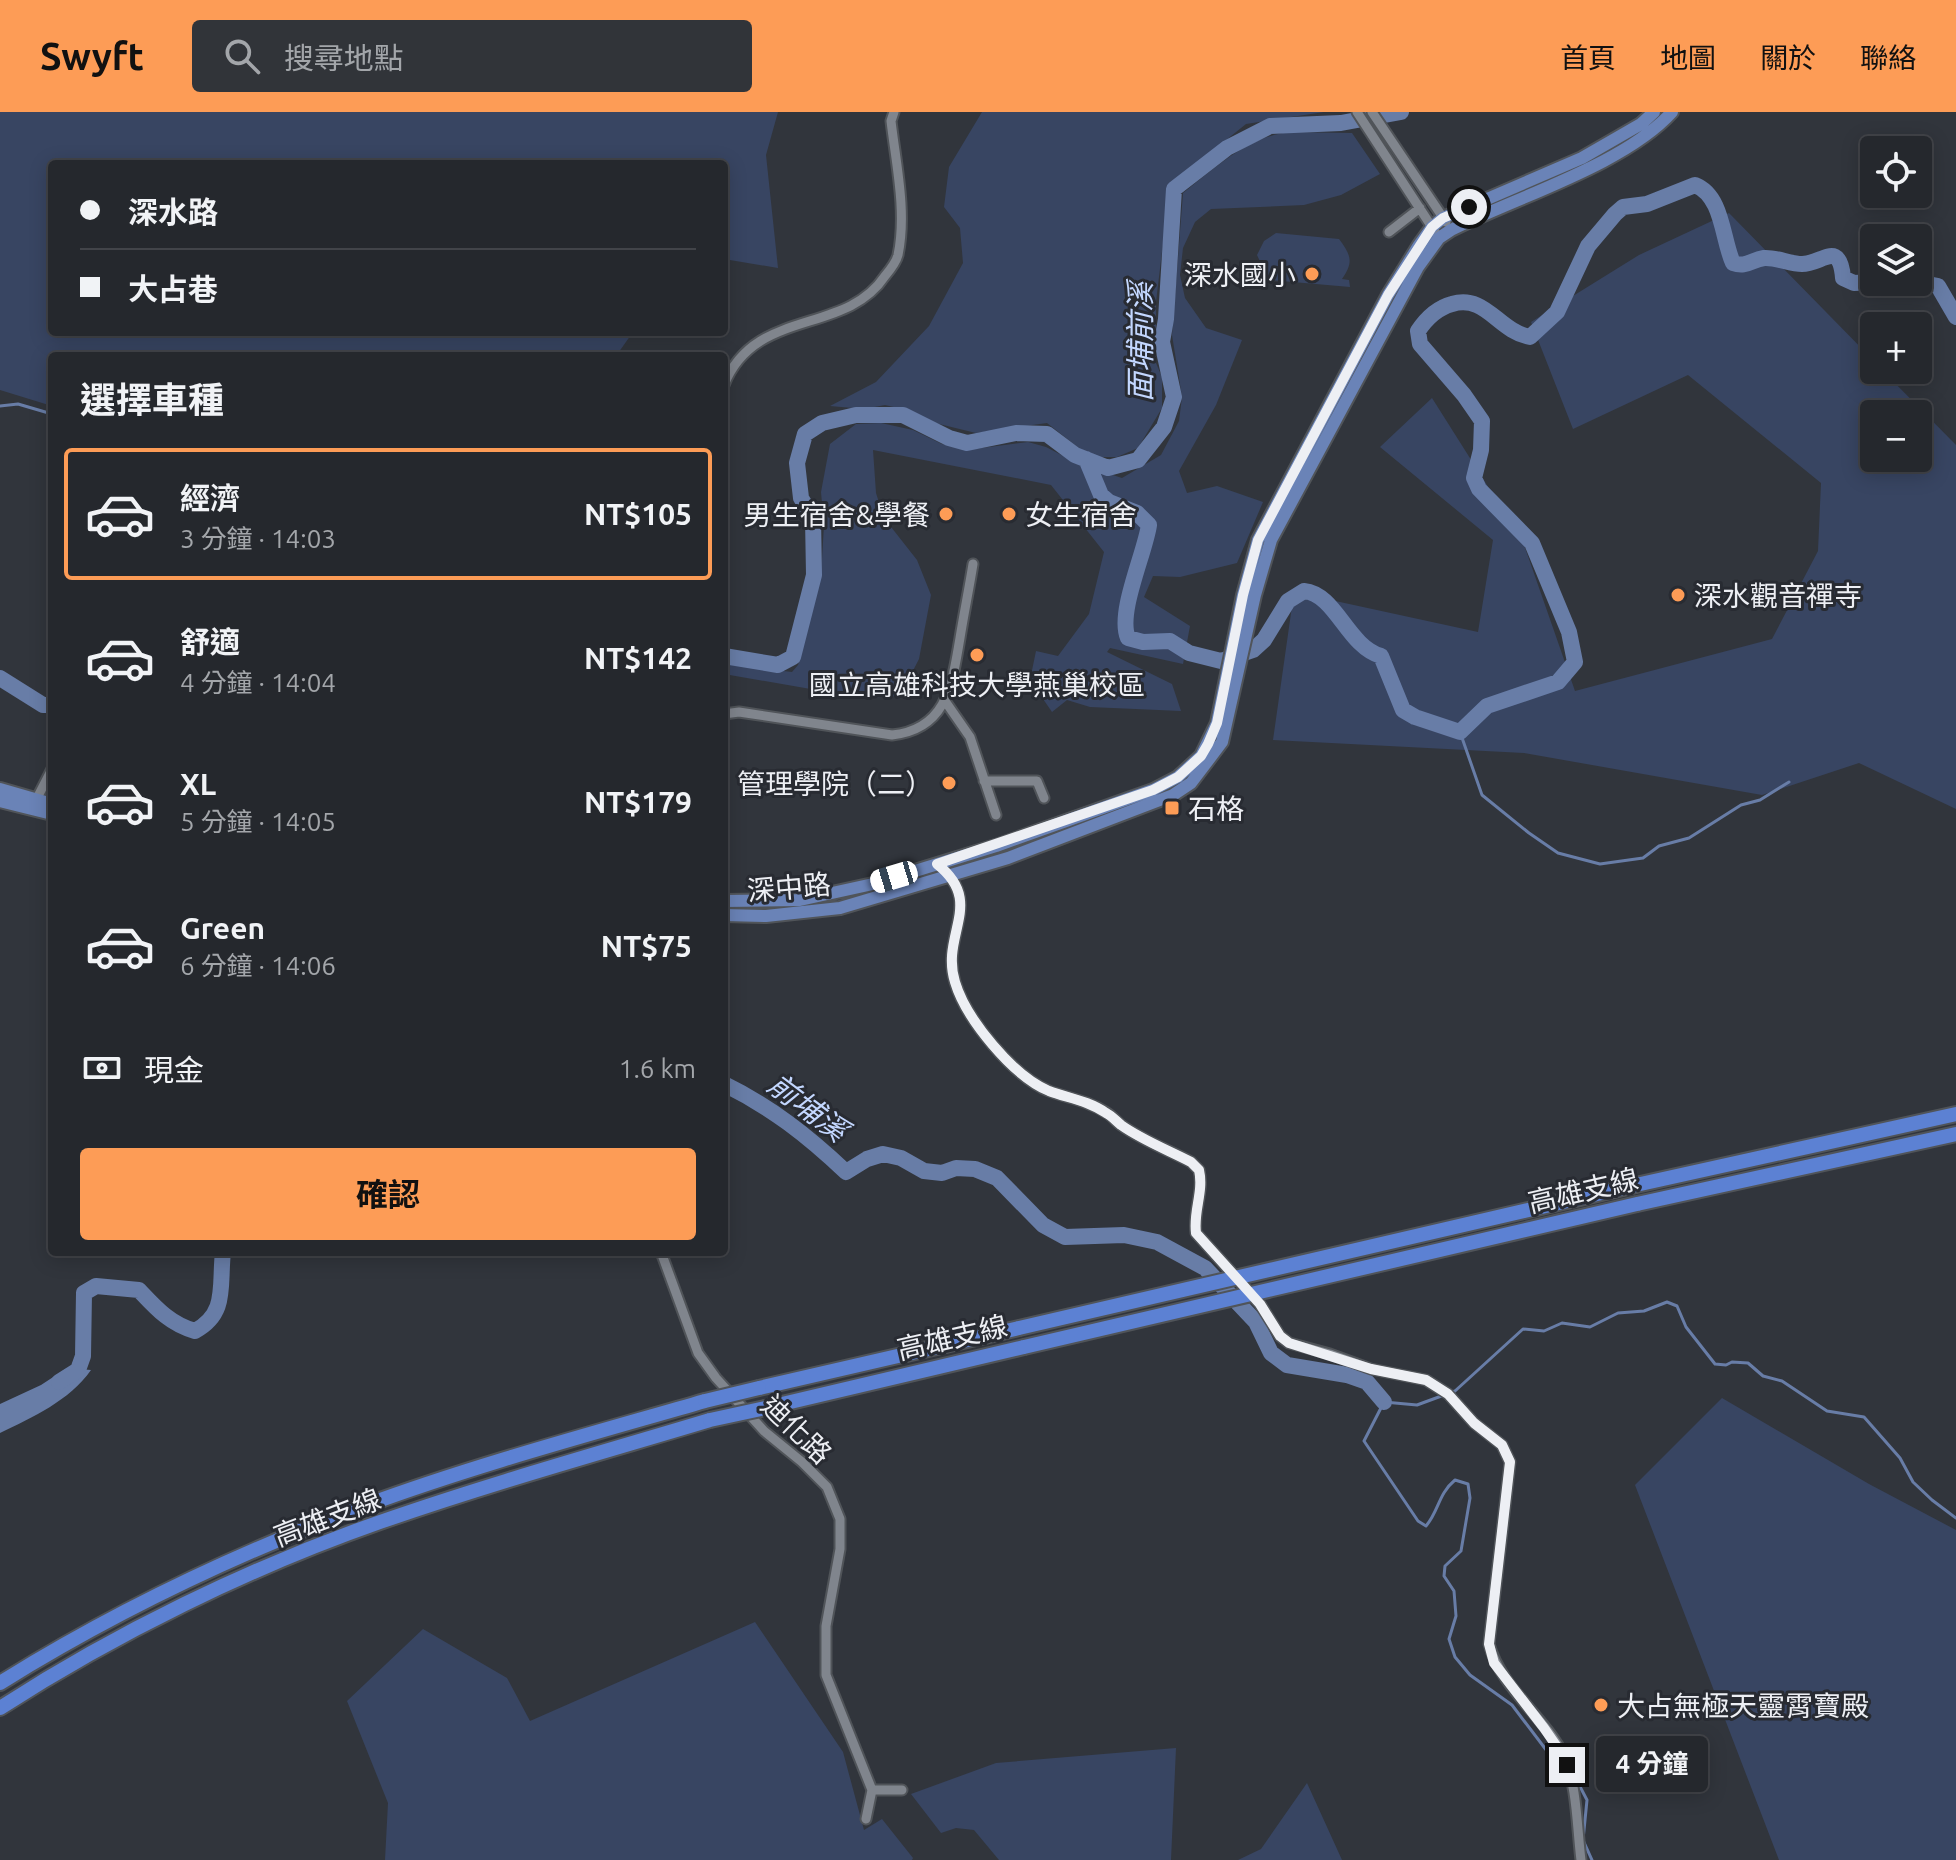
<!DOCTYPE html>
<html lang="zh-TW">
<meta charset="utf-8">
<style>
body{margin:0;font-family:Ubuntu,"Noto Sans TC",sans-serif;background:#313439;color:#f1f3f6;height:100vh;display:flex;flex-direction:column;font-size:30px;white-space:nowrap}
*{box-sizing:border-box;margin:0}
p{font-size:26px;color:#a3a6aa}
.icon{flex:none;width:44px;height:44px;fill:none;stroke:currentColor;stroke-width:2;stroke-linecap:round;stroke-linejoin:round}
.map{position:relative;flex:1;overflow:hidden}
.details{position:absolute;left:48px;top:240px;width:680px;height:904px;display:flex;flex-direction:column;background:#25282d;border-radius:8px;box-shadow:0 4px 20px #0003,0 0 0 2px #424449}
.details>*{flex:none}
.top-card{position:absolute;left:48px;top:48px;width:680px;height:176px;border-radius:8px;box-shadow:0 4px 20px #0003,0 0 0 2px #424449;display:grid;align-content:center;height:176px;padding:0 32px;background:#25282d}
.tools{position:absolute;left:1860px;top:24px;display:grid;gap:16px}
.tools a{display:grid;place-items:center;width:72px;height:72px;border-radius:8px;background:#25282d;box-shadow:0 4px 20px #0003,0 0 0 2px #424449;font-size:40px}
.end{position:absolute;width:36px;height:36px;margin:-18px;border:10px solid #edeff4;background:#111;box-shadow:0 0 0 4px #111}
.from{border-radius:50%}
.bubble{position:absolute;height:56px;border-radius:8px;background:#25282d;box-shadow:0 4px 20px #0003,0 0 0 2px #424449;font-size:26px;font-weight:700;line-height:56px;text-align:center}
.car{position:absolute;width:24px;height:48px;margin:-24px -12px;border-radius:10px;box-shadow:0 0 6px 2px #0007;background:linear-gradient(#fff 24%,#345 0 40%,#fff 0 76%,#345 0 86%,#fff 0)}
.top-card b{display:flex;align-items:center;gap:28px;height:76px;font-size:30px}
.top-card b+b{border-top:2px solid #424449}
.top-card i{width:20px;height:20px;background:#f1f3f6}
ul{padding:0;list-style:none}
li{display:flex;align-items:center;gap:24px;height:132px;margin:0 16px 12px;padding:0 16px;border:4px solid transparent;border-radius:8px}
li div{flex:1}
li b{display:block;font-size:30px}
li em{font-style:normal;font-weight:700}
li.on{border-color:#fd9c56}
li>.icon{width:72px;height:72px;stroke-width:1.5}
h2{padding:0 32px;font-size:36px;line-height:96px}
.pay{display:flex;align-items:center;gap:20px;height:88px;padding:0 32px;font-size:30px}
.pay p{margin-inline-start:auto}
.primary-button{display:flex;gap:16px;margin-top:auto;padding:16px 32px}
.primary-button a{flex:1;height:92px;border-radius:8px;background:#fd9c56;color:#111;font-size:32px;font-weight:700;line-height:92px;text-align:center}
header{display:flex;align-items:center;gap:48px;box-sizing:border-box;height:112px;padding:0 40px;background:#fd9c56;color:#111}
header strong{font-size:38px}
nav{display:flex;gap:44px;margin-inline-start:auto;font-size:28px}
.search{width:560px;height:72px;background:#313439;display:flex;align-items:center;gap:20px;box-sizing:border-box;padding:0 28px;border-radius:8px;color:#a3a6aa;font-size:30px}
.map>svg:first-child{display:block}
.green{fill:#384562;fill-rule:evenodd}
.water{fill:#687da7}
.lines{fill:none;stroke-linecap:round;stroke-linejoin:round}
.stream{stroke:#687da7;stroke-width:3}
.river{stroke:#687da7;stroke-width:16}
.minor-casing{stroke:#505459;stroke-width:13}
.major-casing{stroke:#505459;stroke-width:16}
.highway-casing{stroke:#505459;stroke-width:18}
.minor{stroke:#80858d;stroke-width:9}
.major{stroke:#6a83b7;stroke-width:12}
.highway{stroke:#5c81d3;stroke-width:14}
.highway-bridge-casing{stroke:#505459;stroke-width:18;stroke-linecap:butt}
.highway-bridge{stroke:#5c81d3;stroke-width:14}
.route{stroke:#edeff4;stroke-width:10}
.poi-dot{fill:#fd9c56;stroke:#282b32;stroke-width:3}
.labels{text-anchor:middle;dominant-baseline:central;stroke-width:6;stroke-linejoin:round;paint-order:stroke}
.poi-label{font-size:28px;fill:#edeff4;stroke:#282b32;text-anchor:start}
.street-label{font-size:28px;fill:#edeff4;stroke:#282b32}
.water-label{font-size:30px;font-style:italic;fill:#c3d7ff;stroke:#282b32}
</style>
<header>
<strong>Swyft</strong>
<div class="search"><svg class="icon" aria-label="search" viewBox="0 0 24 24"><circle cx="10" cy="10" r="6"/><path d="M15 15l6 6"/></svg>搜尋地點</div>
<nav><a>首頁</a><a>地圖</a><a>關於</a><a>聯絡</a></nav>
</header>
<div class="map">
<svg width="1956" height="1748" viewBox="0 0 1956 1748">
<rect width="100%" height="100%" fill="#31353c"/>
<path class="green" d="M0,0h778l-12,43 12,113 -54,-9v-95h-672v168h581l-17,24h-564v50l-52,-16z
M982,0h342l-78,12 -76,61 -14,117v61l6,14v31l-24,40 -21,9h-18l-19,-8 -33,-26 -71,10 -41,-10 -33,-14 -17,-4 -21,4 -34,-3 46,-24 53,-56 34,-63 -3,-35 -16,-21 5,-40z
M1289,20l63,1 28,41 -39,21 -37,10 -93,4 -16,13 -12,26 -3,27 5,23 21,30 36,12 -26,65 -37,66 8,22 30,-7 46,16 -26,61 -57,14 -27,-1 -9,21 46,29 -7,38 -73,-16 -3,4 65,32 9,27 -91,-4 -23,-7 -15,12 -22,-32 6,-29 22,5 31,-42 15,-62 -53,-67 -178,-35 3,43 8,25 33,42 14,35 -12,64 -19,37 -38,2 -138,-24v-10l68,8 6,-7 23,-90 3,-50 -3,-33 9,-48 26,-20 25,-1 32,7 29,14 24,6 62,-8 18,5 33,17 43,14 39,-23 18,-34 3,-24 -10,-62 11,-142c32,-25 64,-56 106,-61z
M1729,101l145,148v9h8l74,75v364l-97,-46 -97,32 -238,-42 -251,-13 21,-148 184,40 15,-92 -113,-93 52,-49 91,144 52,149 197,-52 46,-88 3,-68 -133,-108 -115,54 -42,-107 108,-67zM1918,302v44h-44v-44z
M1276,121l63,6c12,16 15,23 3,40l7,1 1,7 -102,-9 1,-9 15,1 -7,-15 7,-14z
M1722,1286l147,86 87,46v330h-177l-144,-375z
M755,1510l88,130 21,78 18,-11 31,39 -1,2h-527l3,-57 -41,-102 76,-72 84,49 23,43z
M1176,1636l-5,112h-172l-25,-30 -18,-2 -15,5 -30,-39 85,-31z
M1307,1671l35,77h-104l23,-11z"/>
<path class="water" d="M67,1256l24,2c-22,31 -58,47 -91,63v-29l41,-19z"/>
<g class="lines">
<path class="stream" d="M0,294l18,-2 34,10
M1460,620l22,63 47,38 29,20 42,11 43,-6 16,-12 30,-8 52,-33 19,-5 29,-18
M1563,1655l-13,-12 -38,-50 -42,-30 -15,-18 -6,-18 7,-23 -2,-25 -10,-15 1,-10 16,-15 9,-53 -2,-14 -13,-4c-17,14 -16,31 -29,46l-8,-5 -54,-80 20,-39 33,3 38,-14 68,-62 21,2 18,-8 28,4 28,-14 26,-2 23,-9 10,4 9,21 29,37 11,1 6,-3 16,1 15,13 19,5 45,30 37,6 36,41 13,24 19,18 24,18
M1575,1665l12,23 -4,40 9,20"/>
<path class="river" d="M1918,170l20,4 18,31
M1086,347l15,36 8,7 28,11 12,12c-4,28 -32,88 -21,113l15,4 27,-1 19,12 32,8 32,-11 11,-10 24,-39 16,-10c32,3 43,55 77,65l22,54 12,7 45,15 27,-26 71,-24 17,-20 -6,-30 -37,-89 -53,-54 -5,-11 7,-28 1,-29 -18,-26 -44,-51 -2,-13c8,-12 19,-23 34,-27 34,-10 46,27 78,33l27,-25 31,-66 27,-32 8,-7 24,-3 48,-19c28,11 27,54 38,78 13,5 18,-3 31,-5 12,-1 26,6 38,6 20,0 38,-25 41,14l11,5 20,-1
M724,544l54,9 15,-8 21,-82 -1,-57 -12,-20 -4,-35 8,-29 17,-11 34,-8h47l46,23 18,5 49,-10 31,1 28,21 33,13 30,-8 26,-33 10,-30 -12,-55 4,-23 8,-130 53,-41 43,-22 71,-3 60,-11
M0,566l43,27h9
M724,972c47,23 84,52 122,88l21,-13 16,-5 18,4 23,13 18,2 14,-5 19,1 22,9 46,47 22,12 59,-2 33,7 48,26 51,54 15,31 16,12 60,10 20,7 17,20
M59,1270l19,-12 5,-14 1,-63 12,-7 43,4c17,18 31,34 56,41 33,-18 24,-45 28,-79"/>
<defs>
<path id="minor" d="M1357,0l82,126
M1372,0l74,110
M1389,120l31,-24
M724,273c31,-78 121,-49 161,-109 5,-6 11,-13 13,-21 9,-43 -2,-91 -7,-134l3,-9
M945,589l25,36 26,78
M724,602l15,-2 153,23c56,-6 60,-52 68,-97 4,-25 9,-49 13,-74
M984,669h53l7,17
M36,688l16,-31
M937,752c49,39 3,70 18,118 11,37 58,94 94,109 19,7 40,10 58,22 5,3 9,8 14,12 21,15 47,25 70,37l8,8c5,22 -6,41 -3,63l64,71 20,32 9,7 41,11 41,15 55,11 22,14 26,29 28,22 8,17 -21,182c12,44 55,72 75,112 13,28 13,73 17,104
M661,1140l37,101 18,25 48,53 38,31 25,25 13,32v30l-14,77v49l46,115
M872,1678h30
M866,1707l6,-29"/>
<path id="major" d="M0,677l52,15
M0,689l52,13
M724,789l76,-1 73,-16 123,-38 157,-56 25,-13 23,-21 16,-33 26,-128 15,-55 130,-245 31,-50 13,-18 11,-9 139,-60 59,-34 13,-12
M724,803l42,1 74,-8 168,-50 165,-63 18,-12 31,-41 33,-147 16,-55 147,-273 21,-29 12,-8c65,-33 173,-65 221,-118"/>
<path id="highway" d="M1636,1073l320,-71
M1637,1092l319,-70
M759,1276l260,-60
M765,1296l259,-61
M0,1571c114,-71 238,-130 364,-177 111,-41 227,-72 341,-105
M0,1596c116,-75 249,-140 380,-186 109,-38 220,-69 330,-102"/>
</defs>
<use href="#minor" class="minor-casing"/>
<use href="#major" class="major-casing"/>
<use href="#highway" class="highway-casing"/>
<use href="#minor" class="minor"/>
<use href="#major" class="major"/>
<use href="#highway" class="highway"/>
<defs>
<path id="highway-bridge" d="M1019,1216l617,-143
M1024,1235l613,-143
M705,1289l54,-13
M710,1308l55,-12"/>
</defs>
<use href="#highway-bridge" class="highway-bridge-casing"/>
<use href="#highway-bridge" class="highway-bridge"/>
</g>
<g class="lines">
<path class="route" d="M1469,95l-26,11 -11,9 -44,68 -130,245 -15,55 -26,128 -9,21 -7,12 -23,21 -25,13 -216,74c49,39 3,70 18,118 11,37 58,94 94,109 19,7 40,10 57,22 6,3 10,8 15,12 21,15 47,25 70,37l8,8c5,22 -6,41 -3,63l64,71 20,32 9,7 82,26 55,11 22,14 26,29 28,22 8,17 -21,182 5,19 50,65 20,29 3,8"/>
</g>
<g class="poi-dot">
<circle cx="1312" cy="162" r="8"/>
<circle cx="946" cy="402" r="8"/>
<circle cx="1009" cy="402" r="8"/>
<circle cx="1678" cy="483" r="8"/>
<circle cx="977" cy="543" r="8"/>
<circle cx="949" cy="671" r="8"/>
<rect x="1164" y="688" width="16" height="16" rx="4"/>
<circle cx="1601" cy="1593" r="8"/>
</g>
<g class="labels">
<g class="poi-label">
<text x="1296" y="162" text-anchor="end">深水國小</text>
<text x="930" y="402" text-anchor="end">男生宿舍&amp;學餐</text>
<text x="1025" y="402">女生宿舍</text>
<text x="1694" y="483">深水觀音禪寺</text>
<text x="977" y="572" text-anchor="middle">國立高雄科技大學燕巢校區</text>
<text x="933" y="671" text-anchor="end">管理學院（二）</text>
<text x="1188" y="696">石格</text>
<text x="1617" y="1593">大占無極天靈霄寶殿</text>
</g>
<g class="street-label">
<text transform="translate(789 775) rotate(-5)">深中路</text>
<text transform="translate(1583 1078) rotate(-13)">高雄支線</text>
<text transform="translate(952 1225) rotate(-13)">高雄支線</text>
<text transform="translate(797 1317) rotate(44)">迪化路</text>
<text transform="translate(327 1405) rotate(-21)">高雄支線</text>
</g>
<g class="water-label">
<text transform="translate(1140 230) rotate(-90)">面埔前溪</text>
<text transform="translate(808 995) rotate(37)">前埔溪</text>
</g>
</g>
</svg>
<div class="tools">
<a><svg class="icon" aria-label="locate" viewBox="0 0 24 24"><circle cx="12" cy="12" r="6"/><path d="M12 2v4M12 18v4M2 12h4M18 12h4"/></svg></a>
<a><svg class="icon" aria-label="layers" viewBox="0 0 24 24"><path d="M12 4l9 5-9 5-9-5zM3 14l9 5 9-5"/></svg></a>
<a>+</a>
<a>−</a>
</div>
<i class="end from" style="left:1469px;top:95px"></i>
<i class="end" style="left:1567px;top:1653px"></i>
<div class="bubble" style="left:1596px;top:1624px;width:112px">4 分鐘</div>
<i class="car" style="left:894px;top:765px;rotate:253deg"></i>
<div class="top-card">
<b><i class="from"></i>深水路</b>
<b><i></i>大占巷</b>
</div>
<section class="details">
<h2>選擇車種</h2>
<ul>
<li class="on"><svg class="icon" aria-label="car" viewBox="0 0 24 24"><path d="M5 17H2v-5l4-1 3-4h7l3 4 3 1v5h-3M9 17h6M6 11h13"/><circle cx="7" cy="17" r="2"/><circle cx="17" cy="17" r="2"/></svg><div><b>經濟</b><p>3 分鐘 · 14:03</p></div><em>NT$105</em></li>
<li><svg class="icon" aria-label="car" viewBox="0 0 24 24"><path d="M5 17H2v-5l4-1 3-4h7l3 4 3 1v5h-3M9 17h6M6 11h13"/><circle cx="7" cy="17" r="2"/><circle cx="17" cy="17" r="2"/></svg><div><b>舒適</b><p>4 分鐘 · 14:04</p></div><em>NT$142</em></li>
<li><svg class="icon" aria-label="car" viewBox="0 0 24 24"><path d="M5 17H2v-5l4-1 3-4h7l3 4 3 1v5h-3M9 17h6M6 11h13"/><circle cx="7" cy="17" r="2"/><circle cx="17" cy="17" r="2"/></svg><div><b>XL</b><p>5 分鐘 · 14:05</p></div><em>NT$179</em></li>
<li><svg class="icon" aria-label="car" viewBox="0 0 24 24"><path d="M5 17H2v-5l4-1 3-4h7l3 4 3 1v5h-3M9 17h6M6 11h13"/><circle cx="7" cy="17" r="2"/><circle cx="17" cy="17" r="2"/></svg><div><b>Green</b><p>6 分鐘 · 14:06</p></div><em>NT$75</em></li>
</ul>
<div class="pay"><svg class="icon" aria-label="cash" viewBox="0 0 24 24"><path d="M3 7h18v10H3z"/><circle cx="12" cy="12" r="2"/></svg>現金<p>1.6 km</p></div>
<div class="primary-button"><a>確認</a></div>
</section>
</div>
